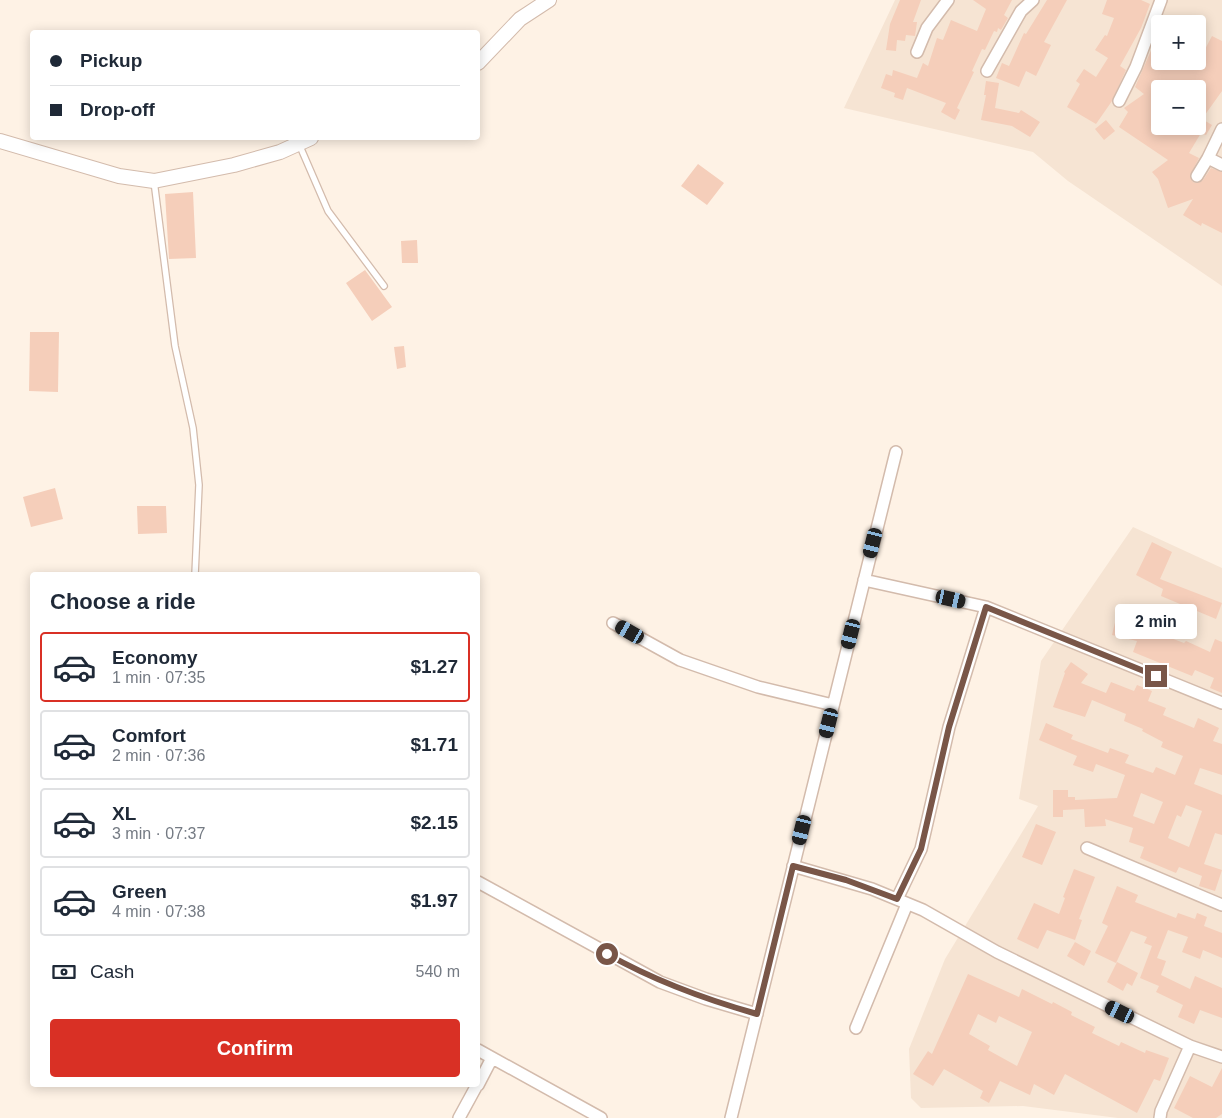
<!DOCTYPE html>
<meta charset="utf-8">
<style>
body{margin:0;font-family:Helvetica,sans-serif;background:#f6f6f7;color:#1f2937;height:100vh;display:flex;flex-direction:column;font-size:19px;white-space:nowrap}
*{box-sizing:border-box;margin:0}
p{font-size:16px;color:#747a83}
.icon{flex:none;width:28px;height:28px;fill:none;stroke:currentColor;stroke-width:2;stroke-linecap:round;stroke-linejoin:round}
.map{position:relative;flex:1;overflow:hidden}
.details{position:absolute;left:30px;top:572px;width:450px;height:515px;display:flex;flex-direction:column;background:#fff;border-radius:5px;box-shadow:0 2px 12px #0003}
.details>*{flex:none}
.banner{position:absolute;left:30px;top:30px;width:450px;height:110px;border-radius:5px;box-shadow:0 2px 12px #0003;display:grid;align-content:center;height:110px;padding:0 20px;background:#fff}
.controls{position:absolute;left:1151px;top:15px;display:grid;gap:10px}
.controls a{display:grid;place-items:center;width:55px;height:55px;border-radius:5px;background:#fff;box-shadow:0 2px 12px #0003;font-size:25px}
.end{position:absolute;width:22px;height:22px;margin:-11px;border:6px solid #795648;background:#fff;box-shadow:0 0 0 2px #fff}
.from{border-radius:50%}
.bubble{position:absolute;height:35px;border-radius:5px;background:#fff;box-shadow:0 2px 12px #0003;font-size:16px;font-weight:700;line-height:35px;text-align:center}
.car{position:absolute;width:15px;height:30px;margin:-15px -8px;border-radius:6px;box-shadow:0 0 4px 1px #0007;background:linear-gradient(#222 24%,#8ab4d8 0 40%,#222 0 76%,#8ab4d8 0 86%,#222 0)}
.banner b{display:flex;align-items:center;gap:18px;height:48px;font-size:19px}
.banner b+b{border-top:1px solid #e0e1e3}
.banner i{width:12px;height:12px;background:#1f2937}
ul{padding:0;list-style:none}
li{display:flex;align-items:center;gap:15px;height:70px;margin:0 10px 8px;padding:0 10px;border:2px solid #e0e1e3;border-radius:5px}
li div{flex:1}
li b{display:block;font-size:19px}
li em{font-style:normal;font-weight:700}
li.on{border-color:#d93025}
li>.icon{width:45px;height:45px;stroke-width:1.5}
h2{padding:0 20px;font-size:22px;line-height:60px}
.pay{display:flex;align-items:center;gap:12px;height:55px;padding:0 20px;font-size:19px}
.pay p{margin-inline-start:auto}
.cta{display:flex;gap:10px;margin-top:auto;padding:10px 20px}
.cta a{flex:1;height:58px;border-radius:5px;background:#d93025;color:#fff;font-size:20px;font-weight:700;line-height:58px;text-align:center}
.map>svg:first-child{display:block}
.residential{fill:#f6e4d3;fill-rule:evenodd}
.building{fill:#f5ceba;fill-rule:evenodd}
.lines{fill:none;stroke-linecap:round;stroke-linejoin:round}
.service-casing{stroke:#d3bbac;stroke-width:8}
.minor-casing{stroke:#d3bbac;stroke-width:14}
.tertiary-casing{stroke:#d3bbac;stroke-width:16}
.service{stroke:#fff;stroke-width:5.5}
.minor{stroke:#fff;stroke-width:11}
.tertiary{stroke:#fff;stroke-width:14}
.route{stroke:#795648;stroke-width:6}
</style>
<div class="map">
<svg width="1222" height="1118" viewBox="0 0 1222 1118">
<rect width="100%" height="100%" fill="#fef2e5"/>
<path class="residential" d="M895,0h327v286l-154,-105 -35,-29 -189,-44zM1160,24h38v37h-38zM1160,89h38v37h-38z
M1133,527l89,41v550h-104l-95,-12 -102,2 -10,-10 -2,-49 36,-90 93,-153 -19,-7 22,-138z"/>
<path class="building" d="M900,0h21l-8,22h4l-2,14 -9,-1 -1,6 -8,-1 -1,11 -10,-1 4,-26z
M973,0h39l-8,15 4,3 -7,12 -3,-2 -1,4 -3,-1 -9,19 -3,-1 -10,22 2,1 -17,36 3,2 -5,10 -14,-8 5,-9 -39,-15 -4,12 -9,-3 1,-4 -14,-5 5,-14 6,2 1,-6 24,8 6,-15 5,3 9,-28 6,2 8,-20 26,11 9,-22z
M1047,0h20l-23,42 7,3 -15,31 -10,-5 -7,16 -23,-9 6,-15 7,3 15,-33 2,1z
M1107,0h34l9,4 -9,24 -21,38 6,4 -14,31 -16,23 -29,-17 13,-23 -4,-3 8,-12 12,8 12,-19 -13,-8 10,-15 2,1 7,-18 -12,-4z
M1212,36l10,5v50l-20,28 10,6 -6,10 -5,-2 -12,20 10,5 -9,18 3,6 4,1 6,-3 8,-12 11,4v61l-20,-10 -1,3 -18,-11 10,-16 -25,9 -10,-29 -6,-7 16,-12 -49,-33 9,-15 -4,-4 20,-14 -9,-7 18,-41 7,4v11h38v-9l4,3zM1160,89h38v37h-38z
M986,81l13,2 -4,25 24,5 2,-3 19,12 -10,15 -18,-11 -31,-6 5,-25h-2z
M1106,120l9,11 -11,9 -9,-11z
M698,164l26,19 -17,22 -26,-19z
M193,192l3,66 -27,1 -4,-65z
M417,240l1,23h-16l-1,-22z
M365,270l27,37 -20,14 -26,-38z
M30,332h29l-1,60 -29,-1z
M404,346l2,21 -9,2 -3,-22z
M55,488l8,31 -32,8 -8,-30z
M137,506h29l1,27 -29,1z
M1152,542l20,10 -12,27 62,24 -6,16 -55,-23 2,-7 -27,-14z
M1116,618l29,7 16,6 -1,3 24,9 2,-2 24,11 5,-13 7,3v51l-12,-5 4,-10 -19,-8 -3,6 -59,-24 4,-11 -25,-6z
M1071,662l17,12 -7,9 25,10 5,-11 23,9 3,-6 15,6 -4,10 18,7 -3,7 31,13 4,-10 21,10 -6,13 9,3v31l-22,-7 -6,16 28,11v40l-7,-2 -11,31 18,6 -7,21 -16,-5 3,-10 -23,-9 -3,6 -36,-15 4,-11 -15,-5 4,-14 -28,-9 1,7 -21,1 -1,-18 -21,1v7h-10v-27h15v7h7v3l42,-2 8,-23 -29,-11 -3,8 -20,-7 4,-9 -38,-16 7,-17 27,12 -2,4 37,14 2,-5 19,7 -4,8 28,10 3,-6 19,8 8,-19 -22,-9 2,-5 -21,-11 1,-2 -19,-8 2,-7 -34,-14 -7,17 -32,-10 12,-34 -1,-1zM1141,793l22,9 -9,22 -21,-8zM1186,805l16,6 -13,36 -21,-9 9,-23 4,2z
M1036,824l20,8 -14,33 -20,-8z
M1074,869l21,8 -16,42 3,1 -7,20 -28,-10 -9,19 -21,-10 17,-36 25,11 6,-16 -2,-1z
M1117,886l21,9 -3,7 41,16 2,-5 17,6 2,-6 10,4 -3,9 18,7v25l-19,-8 -3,9 -18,-7 6,-15 -20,-7 -11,28 9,3 -5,14 29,14 5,-13 27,12v30l-22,-8 -6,14 -16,-7 5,-12 -27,-13 3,-6 -19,-8 12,-32 -8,-3 3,-6 -16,-6 -15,32 -21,-10 13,-27 -6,-3z
M1075,942l16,9 -7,15 -17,-10z
M1117,962l21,11 -6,13 -5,-3 -4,8 -16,-9z
M968,974l51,23 3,-8 30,15 1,-2 19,10 -1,3 24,12 -3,6 27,13 2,-4 24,11 1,-3 23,8 -9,23 -6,-2 -17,34 -72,-39 -11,21 -20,-11 -4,11 -30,-14 -11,22 -9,-5 3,-7 -39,-22 -11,17 -20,-12 15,-23 4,3zM978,1014l18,9 3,-7 33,16 -15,34 -29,-16 2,-4 -21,-12z
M1222,1068v46l-6,4h-23l-19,-10 16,-32 22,11z"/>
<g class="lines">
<defs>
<path id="service" d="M299,144l29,67 56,75
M154,181l21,165 18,82 6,57 -4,90"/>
<path id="minor" d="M917,52l10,-24 21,-28
M987,71l34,-60 12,-11
M1119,101l17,-34 25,-67
M1222,129l-14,29 14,7
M1197,176l11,-18
M864,580l122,27 236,96
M613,623l67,37 78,27 75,18
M1087,848l135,57
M793,866l79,23 51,21 74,42 193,94 32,11
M478,882l182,100 46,17 51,15
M897,899l24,-50 28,-122 37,-120
M856,1028l51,-124
M478,1050l123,68
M478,1085l14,-27
M459,1118l18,-33
M731,1118l165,-666
M1160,1118l1,-7 29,-65"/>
<path id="tertiary" d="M478,63l42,-44 29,-19
M0,141l119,35 35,5 80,-16 46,-13 31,-14"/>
</defs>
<use href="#service" class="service-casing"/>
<use href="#minor" class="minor-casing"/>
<use href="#tertiary" class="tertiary-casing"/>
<use href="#service" class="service"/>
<use href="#minor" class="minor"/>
<use href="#tertiary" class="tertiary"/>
</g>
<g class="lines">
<path class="route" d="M607,954c48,27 97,45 150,60l36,-148 53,14 51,19 24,-50 28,-122 37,-120 170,69"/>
</g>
</svg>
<div class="controls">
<a>+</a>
<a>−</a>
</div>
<i class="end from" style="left:607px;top:954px"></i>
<i class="end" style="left:1156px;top:676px"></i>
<div class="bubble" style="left:1115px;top:604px;width:82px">2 min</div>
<i class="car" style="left:873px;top:543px;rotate:194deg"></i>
<i class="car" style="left:951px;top:599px;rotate:103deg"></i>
<i class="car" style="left:630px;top:632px;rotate:300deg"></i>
<i class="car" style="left:851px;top:634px;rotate:194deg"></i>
<i class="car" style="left:829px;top:723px;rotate:194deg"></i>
<i class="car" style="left:802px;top:830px;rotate:194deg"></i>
<i class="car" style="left:1120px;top:1012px;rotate:296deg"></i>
<div class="banner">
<b><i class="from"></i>Pickup</b>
<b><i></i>Drop-off</b>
</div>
<section class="details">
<h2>Choose a ride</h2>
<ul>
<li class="on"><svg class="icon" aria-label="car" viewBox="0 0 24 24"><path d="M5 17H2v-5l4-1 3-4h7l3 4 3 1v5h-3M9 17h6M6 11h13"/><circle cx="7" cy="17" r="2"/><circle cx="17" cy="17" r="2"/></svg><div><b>Economy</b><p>1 min · 07:35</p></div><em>$1.27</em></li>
<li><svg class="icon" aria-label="car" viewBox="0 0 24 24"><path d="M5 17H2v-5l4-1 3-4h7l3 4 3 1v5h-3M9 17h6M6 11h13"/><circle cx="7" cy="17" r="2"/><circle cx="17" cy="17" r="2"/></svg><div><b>Comfort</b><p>2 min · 07:36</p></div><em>$1.71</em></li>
<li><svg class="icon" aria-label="car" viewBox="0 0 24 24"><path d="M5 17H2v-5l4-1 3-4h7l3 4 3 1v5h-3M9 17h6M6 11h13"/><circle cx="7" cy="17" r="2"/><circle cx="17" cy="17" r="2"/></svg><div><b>XL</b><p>3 min · 07:37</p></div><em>$2.15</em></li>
<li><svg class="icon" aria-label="car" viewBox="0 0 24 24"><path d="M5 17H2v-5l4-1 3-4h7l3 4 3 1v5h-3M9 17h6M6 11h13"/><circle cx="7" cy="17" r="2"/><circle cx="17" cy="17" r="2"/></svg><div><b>Green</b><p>4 min · 07:38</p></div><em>$1.97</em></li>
</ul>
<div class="pay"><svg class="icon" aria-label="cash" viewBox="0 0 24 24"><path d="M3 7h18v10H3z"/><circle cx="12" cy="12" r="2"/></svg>Cash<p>540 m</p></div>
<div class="cta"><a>Confirm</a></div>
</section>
</div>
